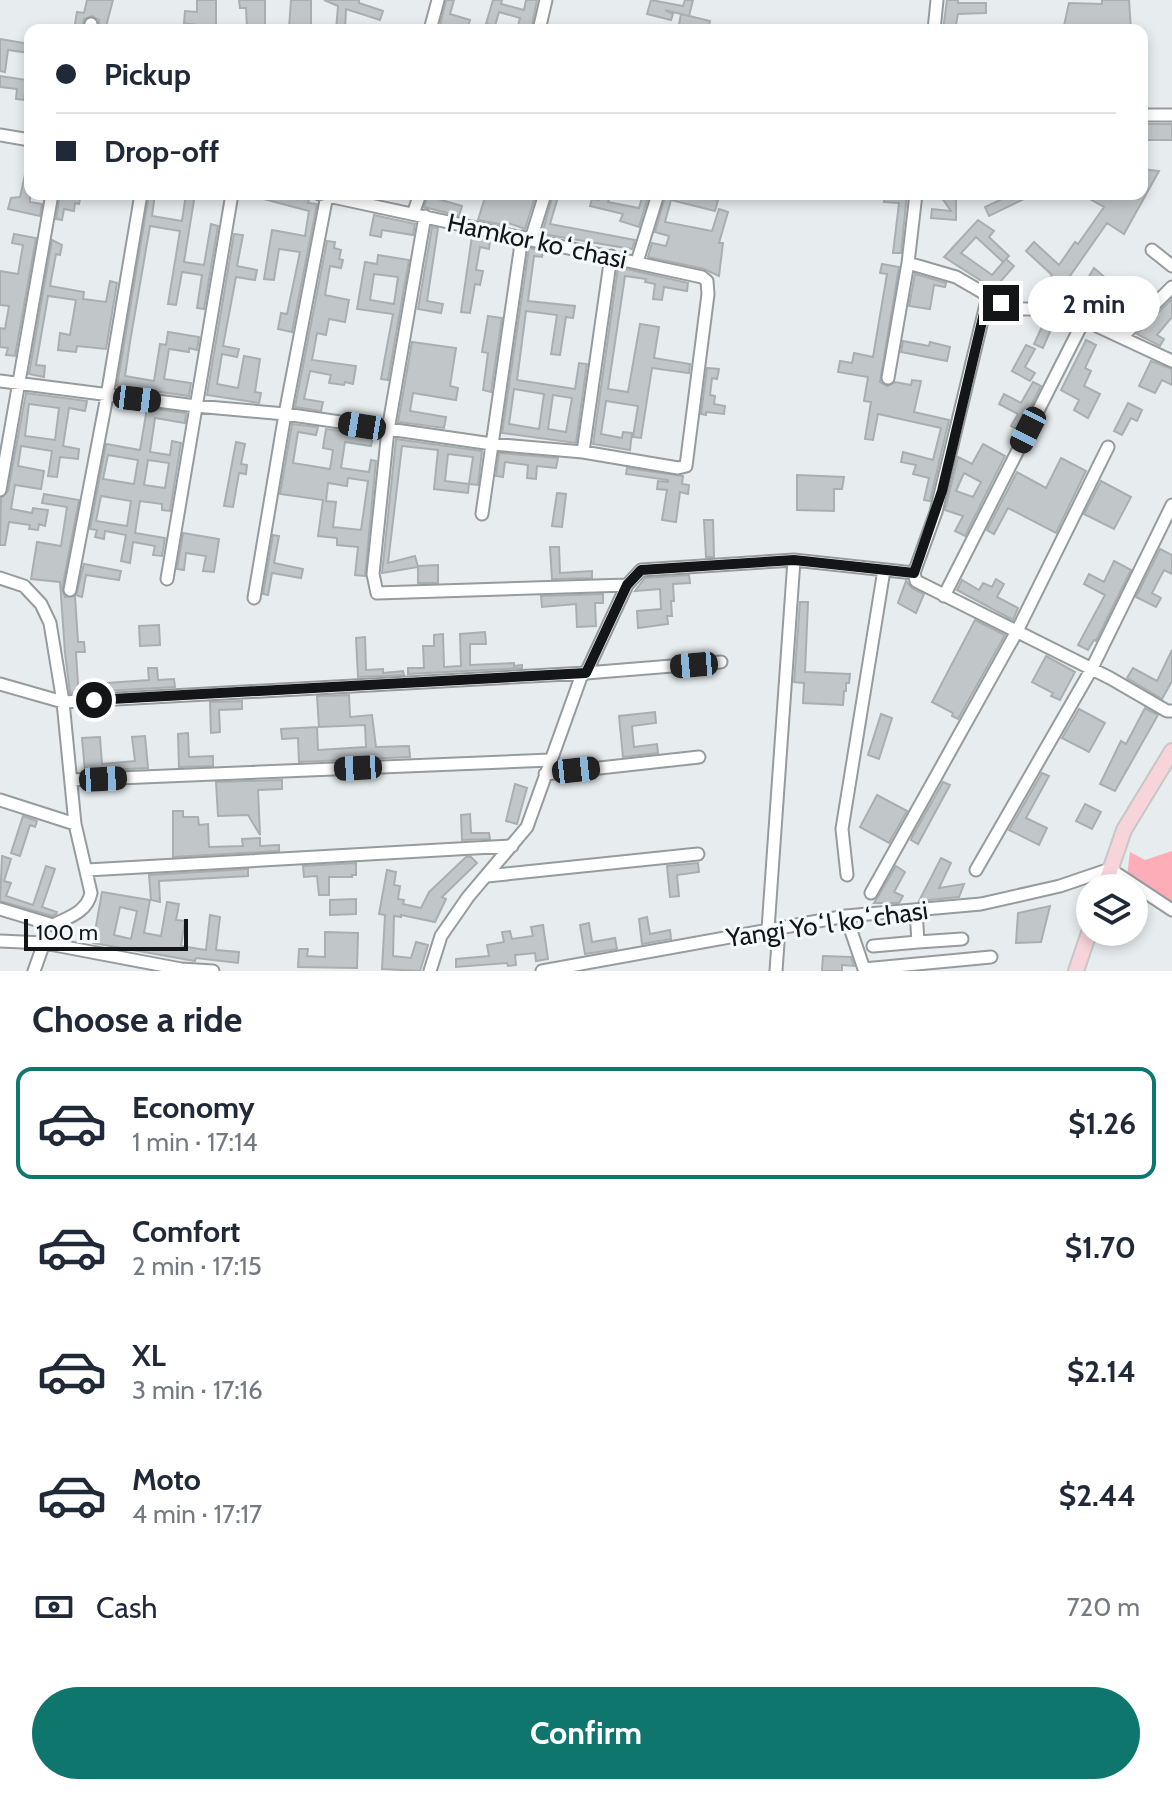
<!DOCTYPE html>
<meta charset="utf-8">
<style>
body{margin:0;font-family:Cabin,sans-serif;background:#f6f6f7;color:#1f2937;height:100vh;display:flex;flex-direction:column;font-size:30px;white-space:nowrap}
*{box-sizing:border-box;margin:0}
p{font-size:26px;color:#747a83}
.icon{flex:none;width:44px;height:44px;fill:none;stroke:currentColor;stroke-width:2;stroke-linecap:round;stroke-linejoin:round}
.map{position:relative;height:971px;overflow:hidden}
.sheet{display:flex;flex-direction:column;background:#fff;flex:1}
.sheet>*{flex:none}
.hud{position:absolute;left:24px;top:24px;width:1124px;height:176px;border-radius:16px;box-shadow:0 4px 12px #0003;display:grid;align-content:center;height:176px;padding:0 32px;background:#fff}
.fabs{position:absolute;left:1076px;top:874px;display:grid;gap:16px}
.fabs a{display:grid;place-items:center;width:72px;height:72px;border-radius:50%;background:#fff;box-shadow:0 4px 12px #0003;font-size:40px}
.scale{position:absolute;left:24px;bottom:20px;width:164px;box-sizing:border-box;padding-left:8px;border:4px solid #131516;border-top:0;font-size:22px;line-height:28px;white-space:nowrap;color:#131516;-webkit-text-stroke:6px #f4fafb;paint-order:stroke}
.end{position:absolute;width:36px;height:36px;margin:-18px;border:10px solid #131516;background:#fff;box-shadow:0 0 0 4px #fff}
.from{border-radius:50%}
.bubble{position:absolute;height:56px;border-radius:28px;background:#fff;box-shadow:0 4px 12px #0003;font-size:26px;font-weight:700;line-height:56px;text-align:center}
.car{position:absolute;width:24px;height:48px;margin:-24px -12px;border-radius:10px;box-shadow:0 0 6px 2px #0007;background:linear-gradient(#222 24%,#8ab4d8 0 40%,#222 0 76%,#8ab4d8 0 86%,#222 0)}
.hud b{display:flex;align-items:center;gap:28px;height:76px;font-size:30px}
.hud b+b{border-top:2px solid #e0e1e3}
.hud i{width:20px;height:20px;background:#1f2937}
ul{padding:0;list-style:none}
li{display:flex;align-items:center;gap:24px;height:112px;margin:0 16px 12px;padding:0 16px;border:4px solid transparent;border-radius:16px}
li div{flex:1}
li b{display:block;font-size:30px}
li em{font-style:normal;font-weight:700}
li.active{border-color:#0f766e}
li>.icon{width:72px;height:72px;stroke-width:1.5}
h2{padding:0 32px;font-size:36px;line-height:96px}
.pay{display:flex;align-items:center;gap:20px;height:88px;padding:0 32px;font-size:30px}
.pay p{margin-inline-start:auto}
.cta{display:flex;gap:16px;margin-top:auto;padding:16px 32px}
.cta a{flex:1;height:92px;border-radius:48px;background:#0f766e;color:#fff;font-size:32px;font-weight:700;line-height:92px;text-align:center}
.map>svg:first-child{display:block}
.green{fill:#fcadb8}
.building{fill:#c1c6c8;stroke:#a9afb0;stroke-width:2;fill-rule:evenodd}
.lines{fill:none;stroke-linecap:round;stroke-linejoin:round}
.minor-casing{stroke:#969b9d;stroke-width:15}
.major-casing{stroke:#c6c7c7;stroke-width:18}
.minor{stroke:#fff;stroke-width:11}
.major{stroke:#f7d4d9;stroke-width:14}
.route{stroke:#131516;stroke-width:10}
.labels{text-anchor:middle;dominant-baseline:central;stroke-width:6;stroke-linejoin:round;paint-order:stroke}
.street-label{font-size:26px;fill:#131516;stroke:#f4fafb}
</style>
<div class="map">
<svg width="1172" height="971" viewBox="0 0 1172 971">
<rect width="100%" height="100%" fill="#e7ecee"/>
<path class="green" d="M1172,851v55l-45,-30 3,-24 15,8z"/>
<path class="building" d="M87,0h26l-8,30h-6v-10l-7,-4 -8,3 -2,11h-8l3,-18 7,1z
M197,0h19v30h-20l1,-5 -13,-2 1,-12 12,1z
M239,0h26v30l-18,-2 -1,-20h-6z
M291,0h20v30l-22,-2z
M324,0h35v3l24,8 -3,9 -34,-11 -1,21h-9l2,-24z
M446,0h8l-4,14 20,6 -3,10 -20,-5 -2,5h-6z
M493,0h9l-1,4 23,6 2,-10h11l-6,30h-14l3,-12 -21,-6 -4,14 -9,-2z
M651,0l32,6 2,-6h8l-4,16 -24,-6 8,4 -2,6 -24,-6z
M947,0h11v3h28v10l-28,1 -3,16h-12z
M1102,0h27l2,30h-68l6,-27 33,1z
M681,14l29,7 -2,9h-30z
M0,39l30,5v9l-22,-3 -3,22 -5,-1z
M0,76l27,4 -3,20 -8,-1 1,-10 -17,-2z
M1142,124h30v16h-30z
M1142,169l17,2 -35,63 -17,-11 -44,63 16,7 15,-25 28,24 -6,8 14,12 15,-15 3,2 -29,28 -77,-37 10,-15 -26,-24 8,-9 25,23 16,-23 3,2 26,-37 -23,-13h61z
M26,170h4v32l12,2 -2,12 -32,-7 3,-11 9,-1z
M60,194h21l-2,10 -4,-1 -1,8 -10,-2 -2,11 -6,-1z
M149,194h6l-3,22 30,5 4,-27h9l-11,68 20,3 7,-41 7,2 -14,83 -7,-1 5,-33 -20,-3 -6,33 -8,-1 12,-73 -30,-5 -20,116 -5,34 29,5 6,-37 6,1 2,-13 31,5 -2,13 -8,-2v4l-20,-3 -5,30 27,4 -2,13 -72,-10z
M256,194h33l20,5 -1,4 9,1 -25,128 -14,-3 3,-16 6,1 13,-62 -21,-3 -5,31 -10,-1 8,-49 33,6 4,-25 -53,-14z
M428,194h11l-1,5 24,7 -3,10 -35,-9z
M486,194h50l-11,35 -20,-7 -1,3 -26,-5z
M553,194h6l-9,30 85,16 -3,9 -90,-15z
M602,194l8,2 -2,6 31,6 4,-14h6l-10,33 -19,-6 3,-7 -33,-8 2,-7 7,1z
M666,194h26l26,6 -3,11 -44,-11 -6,22 47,9 7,-22 9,3 -9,31h4l-4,33 -15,-7 -56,-12 4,-14 14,3 3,-10 -14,-4z
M885,194h22l-6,59h-8l6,-50 -15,-1z
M939,194h17v26l-25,-2 1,-9 19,2z
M1013,194h21l-45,22 -4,-9z
M374,215l41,9 -2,11 -31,-5 -1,7 -11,-2z
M978,220l16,11 -5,6 20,19 -3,3 8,7 -20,23 -50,-32zM976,237l27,25 2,-2 -13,15 -31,-22z
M432,227l6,1 -11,73 16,3 -2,9 -23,-4z
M14,234l22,4 -21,118 -9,-1 2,-7 -8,-1v-19l5,1 4,-23 -9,-1v-34l18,3 5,-29 -11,-2z
M234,234l9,1 -6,31 20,4 -2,10 -19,-3 -13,69 16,3 -2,8 -15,-3 -5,30 21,4 6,-32 16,3 -5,33 6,1 -2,10 -52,-8z
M472,236l18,4 -1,9 -9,-2 -4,23 7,1 -3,14 -5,-1 -5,29 -9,-1z
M52,240l10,5 -2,10 -4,-1 -6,32 34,6 -1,7 23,3 4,-21 7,2 -11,66 -29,-3 -1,6 -18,-2 2,-17 10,2 6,-35 -28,-4 -12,69 9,1 -1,11 -15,-3z
M327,241l8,1 -1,6 7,2 -2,9 4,1 -2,8 -11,-2 -5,29 24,5 -4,22 -16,-3 -3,16 -9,-2 -5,27 44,6 -3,18 -8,-2 -1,3 -15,-2 2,-8 -21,-4 -6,28 19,3 -2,9 -26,-4z
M529,248l14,3 -1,6 -8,-1 -6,45 47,5 -2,12 -7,-1 -6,38 -9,-1 6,-39 -31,-4 -9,69 58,9 4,-26 8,1 -11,79 -74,-10zM514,389l30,5 -5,35 -30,-5zM553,395l19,3 -6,34 -18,-3z
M378,255l31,5 -21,120 -7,-1 12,-65 -36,-5 8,-47 12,2zM374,274l24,3 -4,27 -24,-4z
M882,264l17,3 -19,115 7,4 8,-4 16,3 1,-5 9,1 -7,31 35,8 -19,81 -6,-1 5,-22 -16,-4 3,-9 -15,-3 2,-10 30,8 8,-32 -63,-14 -5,26 -8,-1 6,-37 -7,-1 4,-24 -30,-5 2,-11 12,2 2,-10 19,4 14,-83 -7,-1z
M618,267l70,16 -1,8 -23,-4 -2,13 -9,-1 2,-15 -10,-2 1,-3 -21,-3 -17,113 20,3 12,-68 19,3 -5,31 36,6 -1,9 -37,-5 -11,70 -8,-1 5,-31 -32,-5 -5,33 21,4 1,-6 9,1 -2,17 -37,-6z
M915,274l31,9 -1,4 -11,-2 -4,24 -21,-3z
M1172,299v18l-15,18 7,4 -4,7 -23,-12z
M488,316l14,2 -11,74 -8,-2 5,-37 -6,-1z
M1046,318l19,5 -4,8 -9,-4 -9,21 -9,-4z
M1086,340l10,5 -11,23 6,3 -7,15 16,8 -12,24 -14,-8 5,-10 -18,-10z
M903,341l26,5 1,-4 20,5 -3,14 -46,-9z
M412,342l44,6 -6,38 8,2 -2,12 -43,-7 -3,18 36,6 -2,11 -46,-6z
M1026,345l9,4 -10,18 10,6 -5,8 -18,-10z
M1151,361l21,8v16l-10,-5 -7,13 -16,-7z
M707,368l12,1 -2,10 -5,-1 -2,17 5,1 -1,8 11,2 -1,8 -18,-2v3l-5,-1z
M1033,382l8,4 -22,44 -8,-4 7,-12 -19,-10 5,-10 17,9z
M26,393l61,8 -2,10 -16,-3 -6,38 16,3 -1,10 -18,-2 -3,20 -9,-1 4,-25 -31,-5 -3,20 26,5 -3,18 -26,-4 -4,24 21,4 1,-5 15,2 -3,16 -6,-2 -1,6 -9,-1 1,-4 -21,-3 -4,23h-5l1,-47 7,-7zM29,404l30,4 -4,32 -30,-4z
M1128,403l14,7 -5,11 -6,-3 -9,17 -8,-4z
M147,408l39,5 -1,10 -30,-5 -5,34 20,3 2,-14 9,2 -11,68 -8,-1v-6l-22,-3 -5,32 30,5 -3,18 -9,-1 2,-9 -22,-4 -3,21 -9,-2 5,-26 -21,-4 -1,8 -9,-2 2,-7 -7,-1 16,-85 34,6zM108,455l30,5 -4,24 -31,-5zM148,460l21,3 -4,25 -21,-3zM101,496l30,5 -4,25 -31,-5z
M292,424l26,3 -2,8 -18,-3 -5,31 37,6 3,-19 -10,-2 3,-19 47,6 -2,11 -26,-4 -4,26 28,4 2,-12 5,1 -11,115 -10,-1 3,-28 -21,-2v-7l-19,-2 5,-36 -43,-6zM348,478l20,3 -7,49 -28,-3 3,-25 -10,-1 2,-18 19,3z
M396,439l86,12 -4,34 -9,-1 -1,9 -34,-4 4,-39 -36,-4 -14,117 27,-7 3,11 -36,6zM448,454l25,3 -4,27 -24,-3z
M236,442l9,2 -4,20 6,1 -1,9 -7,-1 -6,34 -9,-1z
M983,444l22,12 -40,80 -10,-5 8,-15 -18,-6 13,-53 14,7zM964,473l17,9 -8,15 -17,-6z
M499,453l59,5 -2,10 -19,-2 -1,13 -9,-1 1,-13 -23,-3 -2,15 -7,-1z
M1061,458l25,13 -30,62 -48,-25 -14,26 -7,-4 30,-58 29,16z
M627,468l56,8 -1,8 7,1 -1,9 -8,-2 -4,30 -14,-2 5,-30 -10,-1 1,-8 10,1v-2l-42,-6z
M797,475l47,2 -2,12h-8v22l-37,-1z
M1101,481l30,16 -17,32 -30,-15z
M557,493l9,1 -4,33 -10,-1z
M44,494l35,6 -17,89 3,8 10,-1 3,46h6l1,10h-9l2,33 71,-5 -1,-12h9l1,12 16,-1 1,8 -105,6 -5,-40 -5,-71 -29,-3 6,-37 24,4 6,-39 -25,-4z
M704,520h9l1,37h-8z
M183,533l36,6 -5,33 -11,-1 3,-15 -20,-3 -2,17 -7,-1z
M273,535l6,1 -5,27 29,6 -2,9 -29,-5 -4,22 -5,-1z
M550,547h9l1,26 32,-2v7l-40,1z
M1160,549l12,6v19l-8,-4 -12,23 9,5 -5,9 -20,-10z
M1114,561l17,9 -35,71 -2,-1 -6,10 -10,-5 27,-50 -21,-11 5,-10 15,8z
M84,564l37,7 -2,9 -33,-5 -4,22 -6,-2z
M438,565v18h-20v-17z
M689,575l1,8 -17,1 1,17h-3l1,15h-5l1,8 -30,4 -1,-17 24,-2 -1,-20 -25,2 10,-13z
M996,579l8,5 -7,13 21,11 -5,12 -56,-30 5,-10 17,10 4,-7 9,4z
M906,581l6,7 12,6 -8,19 -18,-10z
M603,594v9h-8l1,23 -19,1 -1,-23 -34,3 -1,-11z
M800,602h8l-3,70 45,2 -1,9h-3v8h-2l-1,14 -40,-2 1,-20 -10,-1z
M975,620l30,15 -47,84 -6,-3 1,-3 -21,-11z
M159,625l1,20 -20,1 -1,-20z
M485,632l1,12h-16v21l44,-2v3l8,-1v3l-114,6v-6h16l-1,-22h11v-11l9,-1 1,33 17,-1 -1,-32z
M365,637l1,33 17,-1v4l20,-2 1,4 -46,2 -2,-39z
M1172,650v31l-10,18 -35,-21 6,-10 24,13z
M1046,656l29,16 -15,28 -9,-4 2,-3 -21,-11z
M349,695l1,22 22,-2 4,32 33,-1 1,11 -111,5 -1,-24 -16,1 -1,-10 36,-2 1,23 48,-3 -1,-22 -46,2 -2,-31z
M242,701v8l-23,1 1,22 -9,1 -1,-31z
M1145,708l13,7 -43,76 -15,-7 21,-43 5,3z
M1079,709l26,14 -16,29 -27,-14z
M655,712l1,11 -24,3 2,21 23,-3 1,9 -35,4 -4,-41z
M881,714l11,4 -13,41 -11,-4z
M188,733l1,24 24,-1v10l-34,1 -1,-33z
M145,736l3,32 -63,3 -3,-33 18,-1 2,27 33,-3 -3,-24z
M1042,773l7,3 -23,42 21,10 -8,17 -30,-15z
M282,780v9l-24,1 2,45 -12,-20 -30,1 -2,-34z
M943,782l7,3 -32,59 -7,-4 1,-3z
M515,784l12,4 -10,36 -11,-3z
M877,795l30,16 -18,32 -29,-16z
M1085,804l16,8 -9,17 -16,-8z
M173,811h10v6h15l1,8 9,-1 1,23 34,-1 -1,-7 18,-1v8l19,-1v6l-106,6z
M470,814l1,19h18l1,6 -28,1 -1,-25z
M23,816l14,5 -2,6 -5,-2 -10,31 -9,-3z
M2,856l9,3 -7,22 7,2 -5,13 27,9 13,-39 9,3 -13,38 15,5 -1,2 -4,2 -52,-15z
M466,857h5l6,6 -35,34 4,2 -11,23 -34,-7v2l-7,-1 -1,40 18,2 5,-16 12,3 -8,26 -38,-2 3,-54 -6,-1 8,-44 9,2 -2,13 6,1 -2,13 6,1 -1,4 18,4 8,-16z
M941,858l10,5 -12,25 25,-4 -5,13 -40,4z
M356,863v12h-4v2h-23v18h-10l-2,-19 -13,1 -1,-11z
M698,863l1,9 -22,3 2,21 -9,1 -3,-31z
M896,866l9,6 -11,20 9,4 -4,7h-25z
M248,869v7l-89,5 1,21 -9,-2 -2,-25z
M102,892l48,8 -6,33 17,3 6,-34 12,2 -3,16 9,1 -4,25 25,4 4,-35 10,2 -4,33 23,2 -1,11 -42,-5 -1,3 -102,-18zM120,907l17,4 -6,28 -17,-4z
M356,899v15l-26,1v-15z
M1050,906l-9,36 -25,1 2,-30z
M647,917l3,17 20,-4 1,9 -29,5 -3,-25z
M589,923l3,19 23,-4 2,11 -32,5 -5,-29z
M543,925l5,34 -12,2 -1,-8 -20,2 1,10 -8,1 -1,-3 -51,4v-8l33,-3 -2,-11 17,-3 -2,-10 8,-1 2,8 21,-3 -2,-9z
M325,932l33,1 -1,35 -59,-1 1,-18h9l-1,7 18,1z
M823,956l28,1 3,9 -12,-1v6h-20z"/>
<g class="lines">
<defs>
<path id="minor" d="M90,30l1,-6
M430,30l8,-30
M539,30l7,-30
M934,30l3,-30
M1142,115h30
M0,135l30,5
M413,214l7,-20
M425,216l-37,214 -15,144 4,19 250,-8
M531,239l14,-45
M1152,250l20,16
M637,262l21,-68
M908,263l48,14 45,26 16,6h33l34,11 88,41
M988,296l-52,216 -22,61 2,8 194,97 57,33h5
M1122,337l50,-50
M888,378l20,-115 8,-69
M0,381l196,25 89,8 207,30 91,8 95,16 8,-2 22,-172 -1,-13 -5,-4 -383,-83
M583,452l28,-196
M0,490l52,-296
M482,514l40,-277
M794,560l120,13
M0,578l24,8 17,18 9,19 13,79 12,122 16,69c-4,19 -22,24 -38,32l-53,-16
M167,579l65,-385
M70,590l37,-194 34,-202
M944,596l140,-276
M254,598l31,-184 42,-219
M0,684l63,18 523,-29 135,-11
M545,774l154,-17
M71,780l479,-20
M0,800l75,24
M87,870l425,-24
M976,870l115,-200 81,-165
M847,875l-5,-46 42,-259
M487,876l211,-22
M871,893l145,-260 92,-186
M916,910l2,32 44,-3
M846,916l18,53 127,-12
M0,941l44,2 137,26 32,2
M873,946l45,-4
M34,971l10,-28
M430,971l11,-35 27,-39 59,-70 54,-150 5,-4 41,-88 14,-15 153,-10 -26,369
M542,971l304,-55 135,-12 79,-18 50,-17 62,41
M776,971l3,-43"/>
<path id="major" d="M1104,888l20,-58 48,-79
M1076,971l14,-41"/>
</defs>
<use href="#minor" class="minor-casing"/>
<use href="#major" class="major-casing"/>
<use href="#minor" class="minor"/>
<use href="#major" class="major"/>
</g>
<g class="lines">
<path class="route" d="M94,700l492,-27 41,-88 14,-15 153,-10 120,13 28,-82 46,-195 13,7"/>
</g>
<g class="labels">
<g class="street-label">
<text transform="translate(537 241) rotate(12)">Hamkor koʻchasi</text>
<text transform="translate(827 924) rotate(-8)">Yangi Yoʻl koʻchasi</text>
</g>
</g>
</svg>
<div class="fabs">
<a><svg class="icon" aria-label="layers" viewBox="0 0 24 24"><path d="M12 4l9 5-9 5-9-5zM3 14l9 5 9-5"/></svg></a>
</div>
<div class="scale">100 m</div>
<i class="end from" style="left:94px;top:700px"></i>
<i class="end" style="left:1001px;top:303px"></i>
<div class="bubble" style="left:1028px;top:276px;width:132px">2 min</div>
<i class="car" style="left:137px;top:399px;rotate:97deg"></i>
<i class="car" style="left:362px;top:426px;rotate:279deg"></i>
<i class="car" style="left:1028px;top:430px;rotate:207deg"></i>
<i class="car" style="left:694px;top:665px;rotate:265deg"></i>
<i class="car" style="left:358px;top:768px;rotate:267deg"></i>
<i class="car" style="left:576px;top:770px;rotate:84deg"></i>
<i class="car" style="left:103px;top:779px;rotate:87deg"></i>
<div class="hud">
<b><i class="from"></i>Pickup</b>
<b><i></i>Drop-off</b>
</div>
</div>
<section class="sheet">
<h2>Choose a ride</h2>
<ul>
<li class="active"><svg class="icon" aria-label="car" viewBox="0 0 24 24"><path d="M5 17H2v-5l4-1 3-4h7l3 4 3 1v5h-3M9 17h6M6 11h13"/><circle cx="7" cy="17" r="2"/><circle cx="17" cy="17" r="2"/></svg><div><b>Economy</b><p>1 min · 17:14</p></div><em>$1.26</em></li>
<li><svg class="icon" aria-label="car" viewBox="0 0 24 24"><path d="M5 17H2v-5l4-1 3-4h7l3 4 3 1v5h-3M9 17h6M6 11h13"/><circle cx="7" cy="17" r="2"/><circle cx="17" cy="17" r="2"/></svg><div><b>Comfort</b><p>2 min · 17:15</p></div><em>$1.70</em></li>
<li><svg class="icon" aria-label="car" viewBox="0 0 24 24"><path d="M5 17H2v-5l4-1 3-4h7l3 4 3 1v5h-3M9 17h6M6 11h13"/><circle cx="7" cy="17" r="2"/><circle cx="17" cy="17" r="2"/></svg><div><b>XL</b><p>3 min · 17:16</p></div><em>$2.14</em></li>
<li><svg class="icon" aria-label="car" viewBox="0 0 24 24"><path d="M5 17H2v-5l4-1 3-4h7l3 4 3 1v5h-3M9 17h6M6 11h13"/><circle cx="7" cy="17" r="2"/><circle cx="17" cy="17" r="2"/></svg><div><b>Moto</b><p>4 min · 17:17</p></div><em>$2.44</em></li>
</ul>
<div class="pay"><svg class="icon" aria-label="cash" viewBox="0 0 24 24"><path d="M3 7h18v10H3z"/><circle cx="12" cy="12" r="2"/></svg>Cash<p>720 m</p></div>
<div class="cta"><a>Confirm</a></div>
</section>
